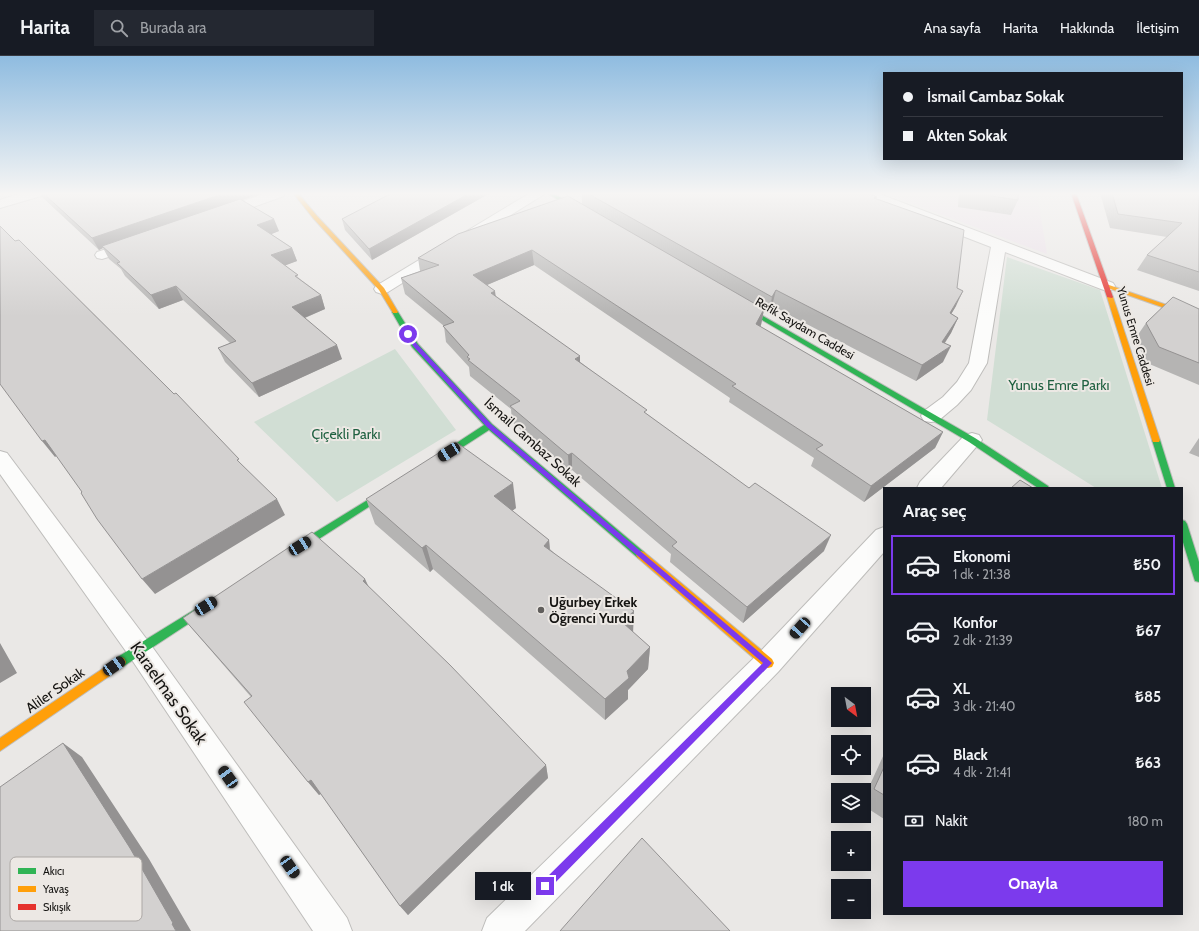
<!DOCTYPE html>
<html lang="tr">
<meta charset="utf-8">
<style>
body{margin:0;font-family:Cabin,sans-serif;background:#242831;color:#f1f3f6;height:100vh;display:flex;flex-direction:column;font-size:15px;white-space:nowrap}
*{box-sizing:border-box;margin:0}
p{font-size:13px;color:#9ea1a6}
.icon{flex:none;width:22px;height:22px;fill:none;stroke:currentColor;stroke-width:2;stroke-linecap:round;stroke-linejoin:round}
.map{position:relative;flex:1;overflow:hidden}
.side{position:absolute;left:883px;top:431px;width:300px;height:428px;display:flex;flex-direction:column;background:#171b24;border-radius:0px;box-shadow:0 4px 16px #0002}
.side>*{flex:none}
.top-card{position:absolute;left:883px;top:16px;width:300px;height:88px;border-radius:0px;box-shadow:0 4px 16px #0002;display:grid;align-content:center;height:88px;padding:0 20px;background:#171b24}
.needle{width:26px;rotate:148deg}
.buttons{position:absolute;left:831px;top:631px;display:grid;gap:8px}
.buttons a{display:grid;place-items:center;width:40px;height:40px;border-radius:0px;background:#171b24;box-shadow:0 4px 16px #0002;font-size:20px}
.end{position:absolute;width:18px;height:18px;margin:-9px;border:5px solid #7c3aed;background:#fff;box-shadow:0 0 0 2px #fff}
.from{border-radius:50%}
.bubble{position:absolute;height:28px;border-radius:0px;background:#171b24;box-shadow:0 4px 16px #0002;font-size:13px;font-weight:800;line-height:28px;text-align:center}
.car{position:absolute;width:12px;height:24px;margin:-12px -6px;border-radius:5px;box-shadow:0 0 3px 1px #0007;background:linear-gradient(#222 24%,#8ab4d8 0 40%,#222 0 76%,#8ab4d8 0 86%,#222 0)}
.top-card b{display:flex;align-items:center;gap:14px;height:38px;font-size:15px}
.top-card b+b{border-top:1px solid #363941}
.top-card i{width:10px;height:10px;background:#f1f3f6}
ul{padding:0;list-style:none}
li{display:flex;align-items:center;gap:12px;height:60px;margin:0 8px 6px;padding:0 12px;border:2px solid transparent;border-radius:0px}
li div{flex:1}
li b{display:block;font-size:15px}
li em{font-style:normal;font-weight:800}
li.on{border-color:#7c3aed}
li>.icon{width:36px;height:36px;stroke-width:1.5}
h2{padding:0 20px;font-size:18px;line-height:48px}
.pay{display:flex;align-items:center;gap:10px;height:44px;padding:0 20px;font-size:15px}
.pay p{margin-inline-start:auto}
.primary-button{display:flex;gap:8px;margin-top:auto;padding:8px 20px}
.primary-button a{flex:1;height:46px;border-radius:0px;background:#7c3aed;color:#fff;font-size:16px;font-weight:800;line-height:46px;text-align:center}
header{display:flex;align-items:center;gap:24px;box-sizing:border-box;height:56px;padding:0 20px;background:#171b24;border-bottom:1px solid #363941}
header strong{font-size:19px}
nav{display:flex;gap:22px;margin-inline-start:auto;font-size:14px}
.search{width:280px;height:36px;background:#242831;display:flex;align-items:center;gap:10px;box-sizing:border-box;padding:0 14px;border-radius:0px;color:#9ea1a6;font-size:15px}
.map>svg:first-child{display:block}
.education{fill:#eadfe8}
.green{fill:#d1ded4}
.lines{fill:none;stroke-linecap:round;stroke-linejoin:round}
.street-casing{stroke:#bebdbb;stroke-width:2}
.fast-casing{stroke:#bebdbb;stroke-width:2}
.slow-casing{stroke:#bebdbb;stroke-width:2}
.jam-casing{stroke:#bebdbb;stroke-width:2}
.street{fill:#fcfcfb;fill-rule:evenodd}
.fast{fill:#30b455;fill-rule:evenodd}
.slow{fill:#ff9f0a;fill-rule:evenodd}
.jam{fill:#e5322d;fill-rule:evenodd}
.wall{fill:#b5b4b3}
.shaded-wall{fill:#949292}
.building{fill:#d3d1d0;stroke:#949292}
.route{fill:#7c3aed}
.poi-dot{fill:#605e5c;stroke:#ece8e4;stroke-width:1.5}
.labels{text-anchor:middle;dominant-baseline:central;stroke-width:4;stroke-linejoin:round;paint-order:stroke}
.far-street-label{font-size:12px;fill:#151412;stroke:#ece8e4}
.park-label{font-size:14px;fill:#206141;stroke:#ece8e4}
.street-label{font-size:14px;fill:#151412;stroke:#ece8e4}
.poi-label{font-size:14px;font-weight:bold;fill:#151412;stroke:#ece8e4;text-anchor:start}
.near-street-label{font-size:17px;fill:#151412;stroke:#ece8e4}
.key{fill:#ece8e4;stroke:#aca8a5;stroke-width:1}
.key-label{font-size:11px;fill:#151412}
</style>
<header>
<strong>Harita</strong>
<div class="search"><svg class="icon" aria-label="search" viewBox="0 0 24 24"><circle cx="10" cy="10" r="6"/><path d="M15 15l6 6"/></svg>Burada ara</div>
<nav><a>Ana sayfa</a><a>Harita</a><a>Hakkında</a><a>İletişim</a></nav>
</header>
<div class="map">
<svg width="1199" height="875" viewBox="0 0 1199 875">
<rect width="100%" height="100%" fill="#eae8e6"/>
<path class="education" d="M884,137h153l10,61z"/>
<path class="green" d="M1007,201l93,33 62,198h-66l-109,-68z
M395,293l61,81 -119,72 -83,-80z"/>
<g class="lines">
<defs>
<path id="street" d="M21,137h21l-1,3 -41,12v-8z
M266,137h19l-1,3 -59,21h-10l-2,-3 2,-3z
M530,137h16l-158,99 -6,2 -6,-2 -2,-3 2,-3z
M858,137h19l236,90 2,3 -2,3 -6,2 -6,-2 -96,-37 -18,111 -16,27 -14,15 -19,16 -7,1 -7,-1 -3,-5 3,-5 19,-14 14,-15 12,-19 22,-116 -132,-51z
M135,184l5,1 2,3 -2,3 -38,12 -5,-1 -2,-3 2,-3z
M972,377l7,2 3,5 -41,48h-24l3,-6 45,-47z
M0,395l7,2 141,188 199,277 5,13h-39l-183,-274 -130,-183z
M884,471v25l-106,120 -253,259h-43l5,-13 271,-264 118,-124z"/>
<path id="fast" d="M547,137h6l35,21 -5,1z
M737,245l238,137 73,48 1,2h-11l-69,-46 -234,-138v-2z
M395,254l3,2 20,32 74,80 152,128 2,3 -2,3 -3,1 -3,-1 -149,-128 -51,33h-6l-1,-2 1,-2 52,-34 -72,-78 -20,-35z
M1156,381l4,3 15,48h-8l-15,-48z
M392,429l4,3 -1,2 -101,65 -3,1 -3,-1 -2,-3 2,-3z
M1182,464l3,1 2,3 12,38v20l-4,-1 -1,-3 -12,-39z
M210,544l4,1 1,3 -1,3 -90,59 -4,1 -4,-1 -2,-4 2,-4z"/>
<path id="slow" d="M293,137h5l19,23 67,72 14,24 -1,1h-4l-14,-23 -66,-72z
M1105,229h4l90,31v4l-94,-33z
M1110,239l3,2 47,143 -1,2h-6l-1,-2 -45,-143z
M641,495l3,1 128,107 2,4 -2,4 -4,1 -4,-1 -126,-109 -2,-3 2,-3z
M120,601l4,1 2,4 -2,4 -124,85v-13z"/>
<path id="jam" d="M1071,137h5l37,104 -1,1 -5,-1z"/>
</defs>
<use href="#street" class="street-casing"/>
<use href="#fast" class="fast-casing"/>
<use href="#slow" class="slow-casing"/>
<use href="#jam" class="jam-casing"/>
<use href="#street" class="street"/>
<use href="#fast" class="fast"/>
<use href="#slow" class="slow"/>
<use href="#jam" class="jam"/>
</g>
<path class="wall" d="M40,137h222l-19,7 36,31 -8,3 21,14 5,13 -12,4 15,14 21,16 4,14 -20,9 37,41 -83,38 -34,-35 -7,-14 12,-5 -47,-43 -24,9 -34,-33 -4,-7 -12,-10 -6,-11 -4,2 -57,-53z
M392,137h98l-118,67 -27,-30 -3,-11z
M582,137h286l9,4 -1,2 81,89 -1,18 -5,8 7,4 -7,15 -6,10 -2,19 -27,19 -144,-75 -3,6 -5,-2 -3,15 -1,2 183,105 -8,16 -71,54 -53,-36 3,-8 -85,-56 1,-4 -196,-133 -47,20 9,11 151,118 177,137 -81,72 -73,-61 1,-8 -99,-84 -3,1 -57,-49 -1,-13 -41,-33 -1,-9 -23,-25 -2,-16 -39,-32 -4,-16 19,-7 -2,-13 164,-54z
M959,137h59v7l-7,15 -53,-8z
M1100,137h99v98l-62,-21 10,-15 20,-18 -57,-9z
M1199,253v76l-52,-22 -12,-24 11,-16z
M1199,382v19l-10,-4z
M366,443l150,9 -4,3 37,29 1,9 83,83 17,15 -2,22 -20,21v9l-23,21 -172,-151 -3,3 -55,-48z
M365,523l4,8 177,178 2,13 -140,137 -8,-9 -79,-112 -2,1 -11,-13 -57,-85 -68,-79z
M884,698v65l-20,-13v-8z"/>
<path class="shaded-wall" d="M225,137h37l-158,55 -2,-2 1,2 -4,2 -7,-12z
M470,137h20l-118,67 -3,-11z
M274,163l5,12 -17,7 -5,-13z
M292,192l5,13 -21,8 -5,-14z
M532,194l2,15 -59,25 -2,-15z
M176,230l7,14 -24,9 -8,-14z
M776,234l-4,16 -3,6 3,-15z
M495,235l2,15 -6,-13z
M963,235l-7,15 -13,22 7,-15z
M321,239l4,14 -28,12 -5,-14z
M764,253l-3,16 -8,15 3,-16z
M958,262l-7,15 -15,23 15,-10 -8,16 -27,19 6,-16 20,-23z
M337,289l5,14 -83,38 -7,-14z
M580,300v16l-5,-13z
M943,376l-8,16 -71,54 7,-16z
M45,384l13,15 -3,2 -13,-16z
M572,397v17l-3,1 -1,-16z
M513,427l3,25 -18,13 -4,-25z
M277,443l8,16 -130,79 -13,-15z
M831,479l-7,16 -81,72 4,-16z
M549,484l2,24 -7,-18z
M426,489l7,24 -3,3 -8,-24z
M365,523l7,17 -9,-15z
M634,555l-1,23 -11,-12z
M0,587l17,30 -17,10z
M650,591l-2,22 -20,21v9l-23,21v-21l22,-28z
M63,687l19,14 67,102 42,72h-15z
M546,709l2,13 -140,137 -8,-9z
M311,724l11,13 -3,2 -11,-13z"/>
<path class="building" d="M43,137h182l-133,45z
M392,137h78l-101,56 -27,-30z
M587,137h281l9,4 -3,1 90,32 -7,58 6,3 -13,22 8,5 -16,24 9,4 -29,19 -146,-75 -4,7z
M971,137h47v7z
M1112,137h87v79l-52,-17 35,-32 -64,-9z
M568,140l196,113 -8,15 187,108 -72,54 -55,-37 7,-4 -91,-59 4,-2 -204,-134 -59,25 22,16 -4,2 89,63 -5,3 72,51 -3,2 105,76 6,-5 76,52 -84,72 -75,-61 5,-4 -105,-89 -4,2 -58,-49 10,-5 -52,-41 2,-1 -3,-2 2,-2 -26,-29 11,-4 -53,-44 38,-13 -21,-7 40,-24z
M240,143l34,20 -17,6 35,23 -21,7 27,20 -3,1 26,19 -29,12 45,38 -85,38 -34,-35 18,-7 -60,-55 -25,9 -34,-32 3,-1 -18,-16z
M0,170l15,15 4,-1 155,154 2,-1 63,66 -2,1 40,39 -135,80 -45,-60 -16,-26 1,-1 -37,-52 -3,1 -42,-57z
M1173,241l26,12v54l-40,-16 -13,-24z
M456,386l57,41 -19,13 55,44 -5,6 90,65 -12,11 28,25 -23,24 2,7 -24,21 -179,-154 -4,3 -56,-49z
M1020,424l13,8h-22z
M312,476l53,47 -2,2 87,84 96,100 -146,141 -89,-126 -3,2 -64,-80 8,-6 -69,-78z
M63,687l67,105 43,75 -1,1 4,7h-176v-144z
M884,711v28l-10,-6z
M642,782l88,93h-170z"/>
<linearGradient id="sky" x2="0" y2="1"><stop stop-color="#8fbce0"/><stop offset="0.53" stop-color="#f6f5f4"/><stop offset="1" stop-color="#f6f5f4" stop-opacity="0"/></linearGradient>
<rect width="1199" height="260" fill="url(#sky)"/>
<path class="route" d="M408,276l9,12 74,80 281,239 -224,227 -3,1 -4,-1 -1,-4 1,-3 222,-220 -276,-236 -74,-81 -7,-12z"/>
<circle class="poi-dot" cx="541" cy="554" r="4"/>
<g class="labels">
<g class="far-street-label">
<text transform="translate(805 272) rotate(30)">Refik Saydam Caddesi</text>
<text transform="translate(1136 280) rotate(73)">Yunus Emre Caddesi</text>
</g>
<g class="park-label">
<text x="1059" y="329">Yunus Emre Parkı</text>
<text x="346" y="378">Çiçekli Parkı</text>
</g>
<g class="street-label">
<text transform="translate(533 386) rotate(42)">İsmail Cambaz Sokak</text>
<text transform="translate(55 634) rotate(-35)">Aliler Sokak</text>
</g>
<g class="poi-label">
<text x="549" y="546">Uğurbey Erkek<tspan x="549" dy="16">Öğrenci Yurdu</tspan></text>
</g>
<g class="near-street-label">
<text transform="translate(169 637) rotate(55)">Karaelmas Sokak</text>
</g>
</g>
<rect x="10" y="801" width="132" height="64" rx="6" class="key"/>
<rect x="18" y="812" width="18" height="6" fill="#30b455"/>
<rect x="18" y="830" width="18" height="6" fill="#ff9f0a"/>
<rect x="18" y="848" width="18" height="6" fill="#e5322d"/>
<g class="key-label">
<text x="43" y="819">Akıcı</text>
<text x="43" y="837">Yavaş</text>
<text x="43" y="855">Sıkışık</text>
</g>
</svg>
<div class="buttons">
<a><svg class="needle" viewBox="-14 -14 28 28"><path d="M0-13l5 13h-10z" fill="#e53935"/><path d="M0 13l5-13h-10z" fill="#9ea1a6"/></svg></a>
<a><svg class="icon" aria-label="locate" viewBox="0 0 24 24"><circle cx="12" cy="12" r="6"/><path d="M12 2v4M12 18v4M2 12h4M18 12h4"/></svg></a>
<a><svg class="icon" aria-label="layers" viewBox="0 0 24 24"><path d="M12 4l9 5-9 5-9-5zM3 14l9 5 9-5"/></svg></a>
<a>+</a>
<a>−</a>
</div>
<i class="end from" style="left:408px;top:278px"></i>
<i class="end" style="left:545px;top:830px"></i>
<div class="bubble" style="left:475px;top:816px;width:56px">1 dk</div>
<i class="car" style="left:449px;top:396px;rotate:238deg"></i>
<i class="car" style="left:300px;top:490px;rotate:58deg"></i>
<i class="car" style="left:206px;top:550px;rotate:58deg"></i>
<i class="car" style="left:800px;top:572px;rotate:222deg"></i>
<i class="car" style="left:114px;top:610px;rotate:55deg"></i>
<i class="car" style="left:228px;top:721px;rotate:325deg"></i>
<i class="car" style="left:290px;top:811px;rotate:145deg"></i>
<div class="top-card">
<b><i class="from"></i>İsmail Cambaz Sokak</b>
<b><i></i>Akten Sokak</b>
</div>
<section class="side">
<h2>Araç seç</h2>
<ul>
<li class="on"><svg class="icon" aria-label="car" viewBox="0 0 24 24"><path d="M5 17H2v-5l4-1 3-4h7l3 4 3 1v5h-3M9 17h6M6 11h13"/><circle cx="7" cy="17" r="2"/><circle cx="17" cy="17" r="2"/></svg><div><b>Ekonomi</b><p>1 dk · 21:38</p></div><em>₺50</em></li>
<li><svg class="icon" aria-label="car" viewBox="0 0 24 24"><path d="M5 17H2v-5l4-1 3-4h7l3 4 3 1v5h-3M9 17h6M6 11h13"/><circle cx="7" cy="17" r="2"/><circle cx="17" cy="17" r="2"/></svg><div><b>Konfor</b><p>2 dk · 21:39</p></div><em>₺67</em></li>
<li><svg class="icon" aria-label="car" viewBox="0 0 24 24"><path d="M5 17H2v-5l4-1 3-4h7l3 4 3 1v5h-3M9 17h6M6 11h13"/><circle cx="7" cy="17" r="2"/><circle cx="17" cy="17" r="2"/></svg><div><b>XL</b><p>3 dk · 21:40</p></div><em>₺85</em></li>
<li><svg class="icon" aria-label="car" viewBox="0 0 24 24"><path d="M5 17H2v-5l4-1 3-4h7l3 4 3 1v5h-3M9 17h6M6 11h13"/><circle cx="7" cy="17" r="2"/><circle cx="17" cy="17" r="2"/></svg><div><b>Black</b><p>4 dk · 21:41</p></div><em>₺63</em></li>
</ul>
<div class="pay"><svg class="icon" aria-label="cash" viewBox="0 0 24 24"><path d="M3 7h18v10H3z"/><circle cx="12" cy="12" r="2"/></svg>Nakit<p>180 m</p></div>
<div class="primary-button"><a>Onayla</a></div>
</section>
</div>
